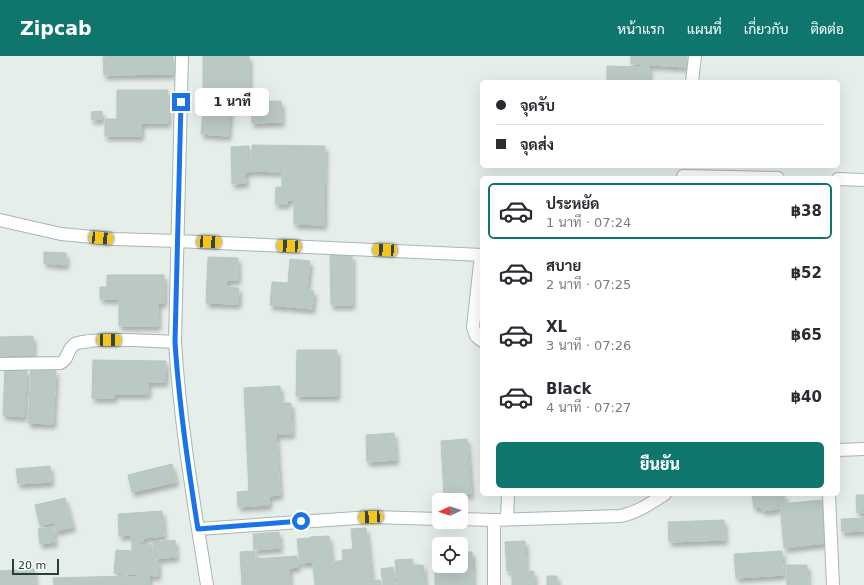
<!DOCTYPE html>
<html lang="th">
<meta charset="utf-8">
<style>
body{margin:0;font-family:"DejaVu Sans",Sarabun,sans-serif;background:#f2f2f3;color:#2b2b33;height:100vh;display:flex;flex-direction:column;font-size:15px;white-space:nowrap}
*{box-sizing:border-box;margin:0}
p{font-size:13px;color:#7c7c81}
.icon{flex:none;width:22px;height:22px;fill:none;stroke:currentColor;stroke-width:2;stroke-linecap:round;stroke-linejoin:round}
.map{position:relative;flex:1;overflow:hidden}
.sheet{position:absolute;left:480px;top:120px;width:360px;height:320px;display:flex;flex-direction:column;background:#fff;border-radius:6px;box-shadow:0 4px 16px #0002}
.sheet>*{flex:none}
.hud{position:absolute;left:480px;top:24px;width:360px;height:88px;border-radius:6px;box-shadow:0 4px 16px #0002;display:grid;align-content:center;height:88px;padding:0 16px;background:#fff}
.needle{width:26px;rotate:266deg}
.buttons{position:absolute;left:432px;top:437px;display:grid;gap:8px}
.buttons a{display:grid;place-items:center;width:36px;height:36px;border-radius:6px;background:#fff;box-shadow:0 4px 16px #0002;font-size:20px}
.scale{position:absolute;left:12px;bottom:10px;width:47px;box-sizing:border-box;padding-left:4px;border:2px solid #263f39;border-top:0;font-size:11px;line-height:14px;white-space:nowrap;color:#263f39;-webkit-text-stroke:3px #f6faf8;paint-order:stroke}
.end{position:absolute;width:18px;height:18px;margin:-9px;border:5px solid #1a73e8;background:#fff;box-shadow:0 0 0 2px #fff}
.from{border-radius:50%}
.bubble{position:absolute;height:28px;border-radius:6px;background:#fff;box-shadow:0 4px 16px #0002;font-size:13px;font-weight:800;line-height:28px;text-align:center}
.car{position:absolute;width:12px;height:24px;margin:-12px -6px;border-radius:5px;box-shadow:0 0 3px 1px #0007;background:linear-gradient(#f5c518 24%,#345 0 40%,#f5c518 0 76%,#345 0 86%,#f5c518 0)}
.hud b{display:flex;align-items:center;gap:14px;height:38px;font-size:15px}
.hud b+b{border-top:1px solid #e1e1e2}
.hud i{width:10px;height:10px;background:#2b2b33}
ul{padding:7px 0 0;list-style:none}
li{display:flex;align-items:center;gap:12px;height:56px;margin:0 8px 6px;padding:0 8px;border:2px solid transparent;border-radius:6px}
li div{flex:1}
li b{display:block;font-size:15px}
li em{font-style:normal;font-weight:800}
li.on{border-color:#0f766e}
li>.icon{width:36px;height:36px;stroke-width:1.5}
.cta{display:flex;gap:8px;margin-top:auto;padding:8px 16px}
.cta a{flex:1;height:46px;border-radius:6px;background:#0f766e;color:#fff;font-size:16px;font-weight:800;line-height:46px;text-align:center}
header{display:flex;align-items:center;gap:24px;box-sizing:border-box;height:56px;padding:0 20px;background:#0f766e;color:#fff}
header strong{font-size:19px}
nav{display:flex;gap:22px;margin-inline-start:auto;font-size:14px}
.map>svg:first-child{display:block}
.building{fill:#bbc9c3;stroke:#b8c7c1;filter:url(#shadow)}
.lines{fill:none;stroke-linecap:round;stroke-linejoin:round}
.minor-casing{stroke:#a9b6b1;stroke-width:14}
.minor{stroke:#fff;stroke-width:12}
.route{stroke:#1a73e8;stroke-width:5}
</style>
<header>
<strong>Zipcab</strong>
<nav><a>หน้าแรก</a><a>แผนที่</a><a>เกี่ยวกับ</a><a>ติดต่อ</a></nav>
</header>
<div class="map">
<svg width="864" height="529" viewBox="0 0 864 529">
<defs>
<filter id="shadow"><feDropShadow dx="2.5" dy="4.5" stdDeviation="2" flood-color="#0004"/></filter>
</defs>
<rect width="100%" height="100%" fill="#e6eeea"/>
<path class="building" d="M118,0h55v18l-69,1 -1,-18z
M203,0h46v32h-46z
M631,0h56v11l-56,-3z
M607,10l42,1v15h-42z
M117,34h51v33h-27v13h-36v-17h12z
M204,42l27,2 -3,36 -27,-2z
M281,45l1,21 -30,1 -1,-21z
M102,55v8l-10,1 -1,-8z
M252,89l73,1 -1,79 -30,-1v-24h-7v4h-12l1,-17h6v-15l-30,-1z
M249,90l2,26h-6l1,11 -14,1 -1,-37z
M44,196l22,1v12l-22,-2z
M330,199h22v50h-21z
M208,201l30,1v22h-11l-1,7 13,1 -1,16 -32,-1z
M290,203l20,2 -3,29 7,1 -2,18 -42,-4 2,-23 16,1z
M107,219h57v28h-6v23h-39v-27h-19v-12h7z
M33,280v19h-24v3h-9v-21z
M297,294h40v46h-41z
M93,304l73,1 -1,21h-17v12h-34v4h-22z
M5,313l22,1 -3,47 -21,-2z
M31,313l25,2 -3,53 -25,-1z
M280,330l1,17h10l1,31h-16l4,61 -11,1v9l-31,2 -1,-15 12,-1 -5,-103z
M394,377l2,27 -29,2 -1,-27z
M467,383l4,55 -27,1 -3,-54z
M172,408l4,18 -44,10 -4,-17z
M50,410l1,16 -33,2 -2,-15z
M752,438h32l1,9 -8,1 1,5 -16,2 -1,-4 -7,1z
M856,439h8v17l-7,1z
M65,442l8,29 -17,4 -2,-9 -14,4 -5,-21z
M822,444l4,43 -42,5 -4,-44z
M162,455l2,25 -21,2v4l-11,1 -1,-8 -12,1 -1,-22z
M864,462v13l-22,1 -1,-13z
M724,464l1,20 -56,2 -1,-20z
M53,471l2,15 -15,2 -2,-15z
M366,472l6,53 8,-1 1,5h-46l-2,-23 10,-2 -1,-10 11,-1 -2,-20z
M279,476l1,16 -26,2 -1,-16z
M329,480l5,49h-19l-5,-48z
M309,482l3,24 -12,1 -3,-24z
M175,484l1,17 -22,2 -1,-17z
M525,485l1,29 -19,1 -2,-29z
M132,488l20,1v16h6v15l-44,-3 2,-23 16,1z
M254,495l1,8 42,-3 1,11 -9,1 1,17h-48l-2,-33z
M782,495l1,24 -47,3 -2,-24z
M461,496h11l1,33h-38v-16h4v-6v3h22z
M412,503l1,6h10l2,20h-28l-2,-25z
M786,509h21l1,20h-21z
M393,511l2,18h-12l-2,-16z
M34,513l1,16h-35v-14z
M534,515v14h-22v-13z
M128,520v9h-74l-1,-7z
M149,520v9h-20v-8z
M547,520h10v9h-10z"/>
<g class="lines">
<defs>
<path id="minor" d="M182,0l-7,286c5,82 19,162 32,243
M692,26l3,-26
M683,120l95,2
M838,123l26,1
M0,164l61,14 53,5 63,2 305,14
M481,199l-8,72 3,9 6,5
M0,308l60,-1c9,-3 7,-15 15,-19 4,-2 10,-2 15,-3 28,-3 57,0 85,1
M838,394l26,-1
M829,438l4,91
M461,463l33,1 126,-4c17,-3 31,-13 45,-22
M507,463l1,-25
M494,464v65
M198,473l173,-12 68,2"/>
</defs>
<use href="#minor" class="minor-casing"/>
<use href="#minor" class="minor"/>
</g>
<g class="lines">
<path class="route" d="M181,46l-6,240c4,63 13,125 23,187l103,-8"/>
</g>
</svg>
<div class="buttons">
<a><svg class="needle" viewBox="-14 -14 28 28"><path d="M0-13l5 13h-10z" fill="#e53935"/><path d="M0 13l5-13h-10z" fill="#7c7c81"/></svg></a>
<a><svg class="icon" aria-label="locate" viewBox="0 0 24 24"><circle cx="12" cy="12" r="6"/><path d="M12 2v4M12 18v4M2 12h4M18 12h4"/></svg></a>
</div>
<div class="scale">20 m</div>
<i class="end from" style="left:301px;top:465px"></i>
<i class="end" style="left:181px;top:46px"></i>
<div class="bubble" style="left:195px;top:32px;width:74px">1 นาที</div>
<i class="car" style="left:101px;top:182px;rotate:95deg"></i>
<i class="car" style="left:209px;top:186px;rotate:93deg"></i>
<i class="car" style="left:289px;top:190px;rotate:273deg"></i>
<i class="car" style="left:385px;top:194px;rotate:273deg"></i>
<i class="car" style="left:109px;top:284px;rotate:91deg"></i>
<i class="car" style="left:371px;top:461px;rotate:267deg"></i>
<div class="hud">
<b><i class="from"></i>จุดรับ</b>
<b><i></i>จุดส่ง</b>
</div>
<section class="sheet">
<ul>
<li class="on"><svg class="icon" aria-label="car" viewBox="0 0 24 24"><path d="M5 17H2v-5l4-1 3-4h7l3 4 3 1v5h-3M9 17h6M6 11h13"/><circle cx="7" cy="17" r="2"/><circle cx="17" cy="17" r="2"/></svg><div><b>ประหยัด</b><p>1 นาที · 07:24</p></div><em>฿38</em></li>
<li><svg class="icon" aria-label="car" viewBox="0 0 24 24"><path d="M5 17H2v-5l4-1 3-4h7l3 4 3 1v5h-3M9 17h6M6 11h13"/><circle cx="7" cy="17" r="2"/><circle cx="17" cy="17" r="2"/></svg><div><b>สบาย</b><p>2 นาที · 07:25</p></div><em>฿52</em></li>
<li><svg class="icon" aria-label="car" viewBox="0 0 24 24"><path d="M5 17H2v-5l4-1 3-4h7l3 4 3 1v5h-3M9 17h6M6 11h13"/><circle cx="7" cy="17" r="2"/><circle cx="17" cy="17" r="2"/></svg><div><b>XL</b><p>3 นาที · 07:26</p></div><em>฿65</em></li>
<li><svg class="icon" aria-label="car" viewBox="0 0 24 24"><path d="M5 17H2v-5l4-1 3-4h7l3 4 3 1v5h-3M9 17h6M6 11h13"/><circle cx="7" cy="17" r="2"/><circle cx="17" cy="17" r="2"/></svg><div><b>Black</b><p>4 นาที · 07:27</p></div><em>฿40</em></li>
</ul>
<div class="cta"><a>ยืนยัน</a></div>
</section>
</div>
